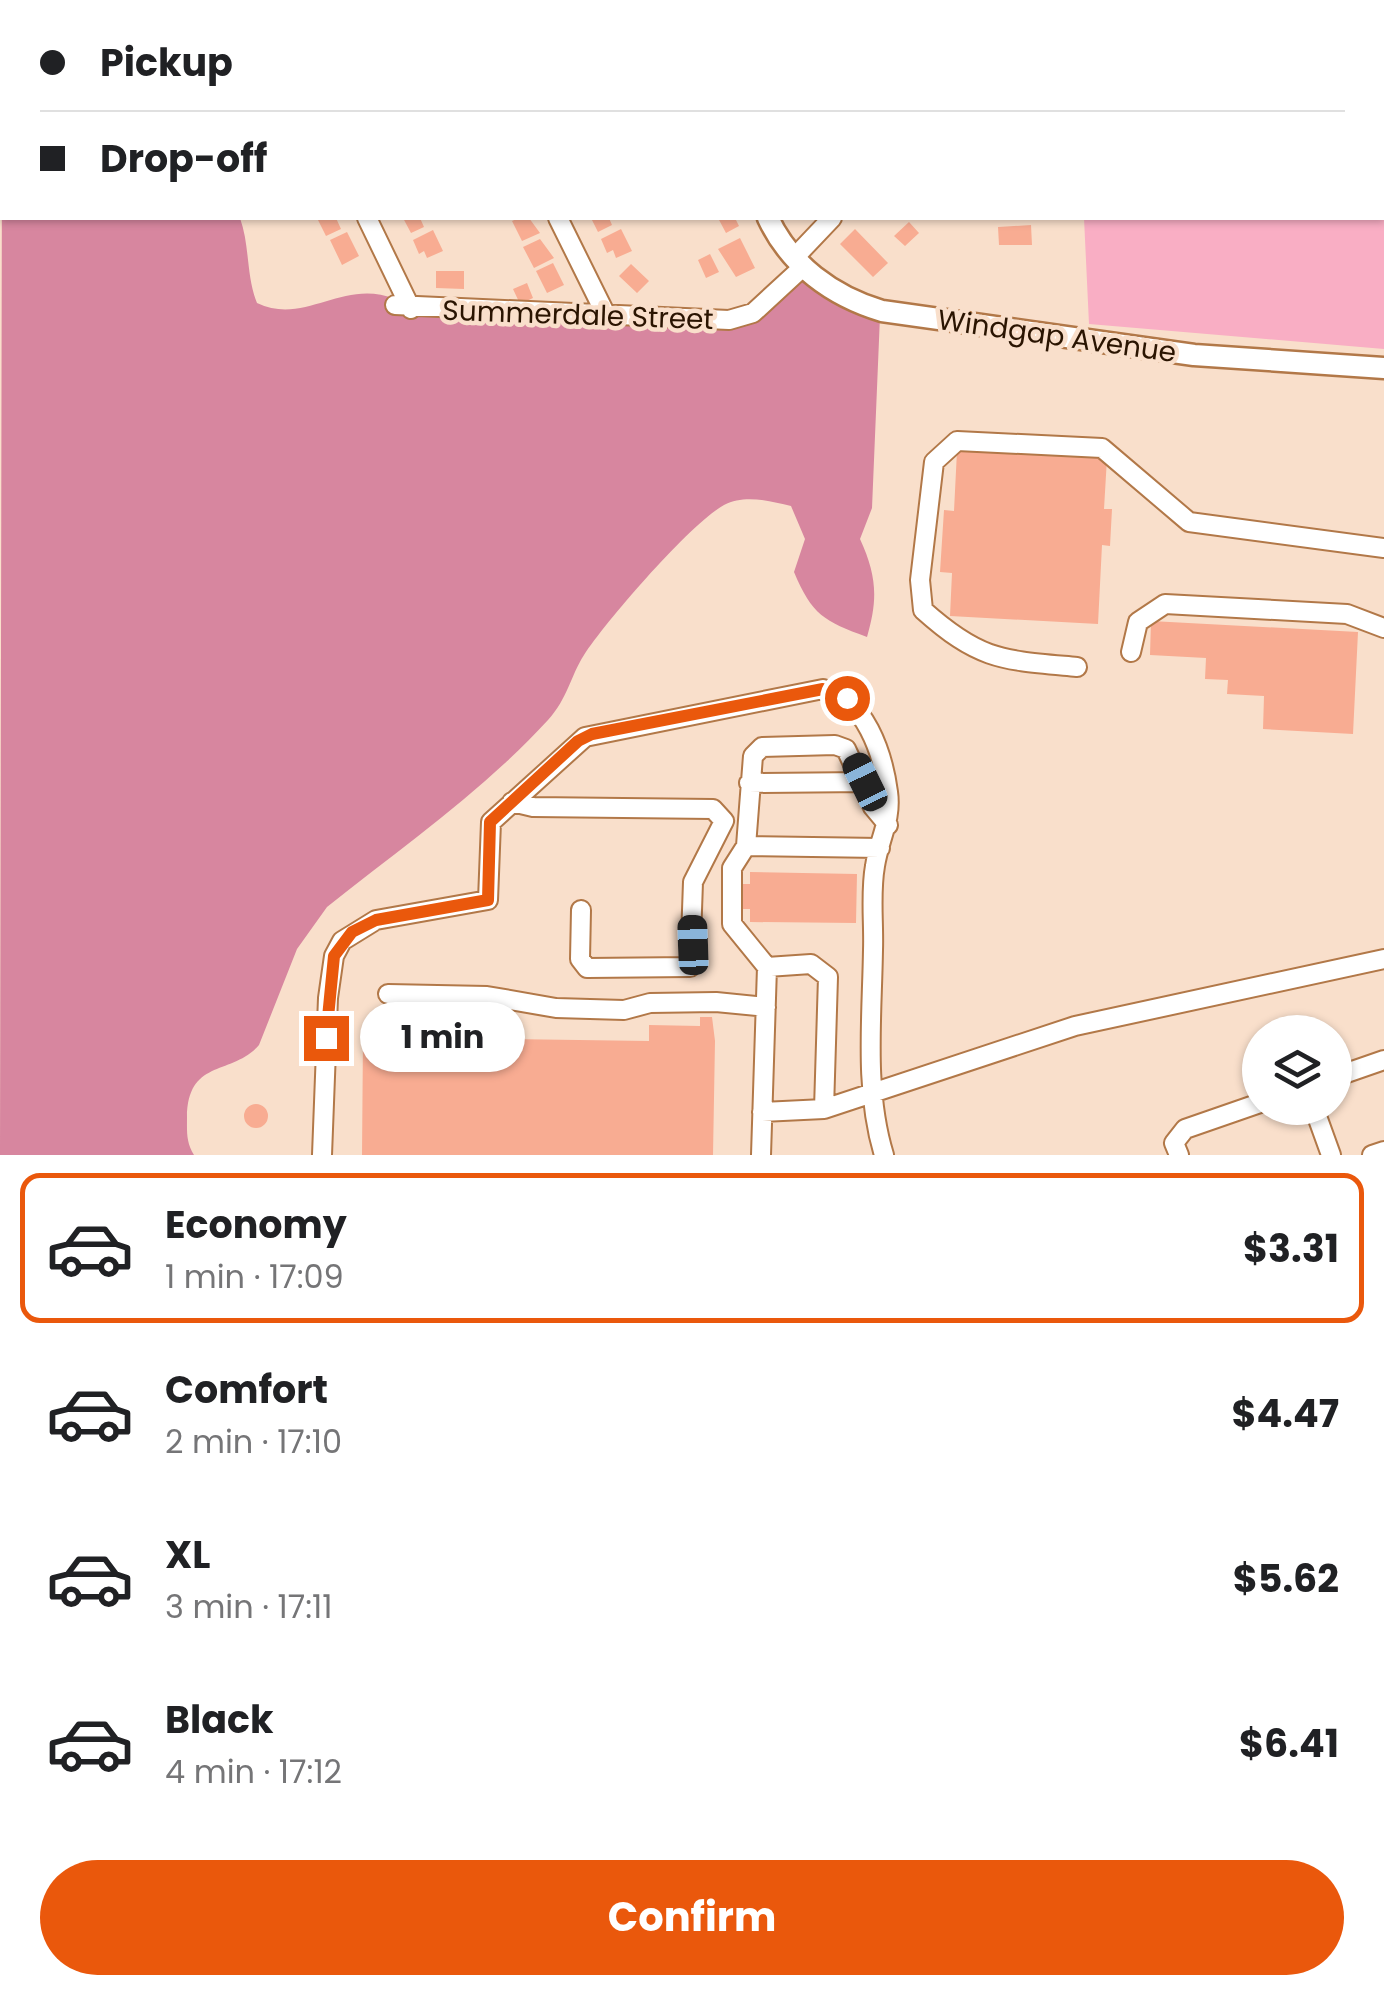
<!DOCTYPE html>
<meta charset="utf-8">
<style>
body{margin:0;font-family:Poppins,sans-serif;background:#f2f2f2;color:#202124;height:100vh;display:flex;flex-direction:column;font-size:38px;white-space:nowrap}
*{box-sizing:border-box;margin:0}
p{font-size:32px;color:#757577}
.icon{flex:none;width:55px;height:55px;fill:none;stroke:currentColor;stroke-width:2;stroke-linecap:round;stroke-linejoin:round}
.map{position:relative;height:1155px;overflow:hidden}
.details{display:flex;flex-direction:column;background:#fff;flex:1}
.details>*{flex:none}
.guide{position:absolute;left:0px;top:0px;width:1385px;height:220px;box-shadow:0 2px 8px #0004;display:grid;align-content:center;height:220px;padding:0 40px;background:#fff}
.controls{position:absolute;left:1242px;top:1015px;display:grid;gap:20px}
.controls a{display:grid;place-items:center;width:110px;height:110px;border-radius:50%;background:#fff;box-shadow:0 2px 8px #0004;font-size:50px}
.end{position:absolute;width:45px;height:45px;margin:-22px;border:12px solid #ea580c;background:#fff;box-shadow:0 0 0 5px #fff}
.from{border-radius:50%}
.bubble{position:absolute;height:70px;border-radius:35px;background:#fff;box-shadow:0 2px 8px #0004;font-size:32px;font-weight:700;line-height:70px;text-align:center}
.car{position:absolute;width:30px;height:60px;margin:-30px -15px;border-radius:12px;box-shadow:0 0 8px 2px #0007;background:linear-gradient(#222 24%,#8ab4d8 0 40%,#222 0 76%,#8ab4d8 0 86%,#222 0)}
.guide b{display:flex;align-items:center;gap:35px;height:95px;font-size:38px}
.guide b+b{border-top:2px solid #e0e0e0}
.guide i{width:25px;height:25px;background:#202124}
ul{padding:18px 0 0;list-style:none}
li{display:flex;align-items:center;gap:30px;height:150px;margin:0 20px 15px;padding:0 20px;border:5px solid transparent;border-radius:20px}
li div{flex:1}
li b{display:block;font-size:38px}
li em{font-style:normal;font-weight:700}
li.selected{border-color:#ea580c}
li>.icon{width:90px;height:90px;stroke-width:1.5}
.cta{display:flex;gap:20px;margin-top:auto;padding:20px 40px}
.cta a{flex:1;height:115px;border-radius:60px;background:#ea580c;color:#fff;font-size:40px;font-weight:700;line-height:115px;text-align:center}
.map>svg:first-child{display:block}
.green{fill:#f9aec4}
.forest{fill:#d7869f}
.building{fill:#f8ac92}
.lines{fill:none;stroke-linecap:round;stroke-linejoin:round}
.minor-casing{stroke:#b27848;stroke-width:22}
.major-casing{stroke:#b27848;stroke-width:25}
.minor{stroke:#fff;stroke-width:18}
.major{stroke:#fff;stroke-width:20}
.rail-casing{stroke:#432c19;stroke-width:8}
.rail{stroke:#f9dfcb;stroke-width:4;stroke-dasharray:11;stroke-linecap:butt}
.route{stroke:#ea580c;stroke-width:12}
.labels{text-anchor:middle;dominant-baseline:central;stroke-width:9;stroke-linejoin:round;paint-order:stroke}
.street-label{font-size:28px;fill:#2a1401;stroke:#f9dfcb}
</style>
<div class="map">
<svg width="1384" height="1155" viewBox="0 0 1384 1155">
<rect width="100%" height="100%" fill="#f9dfcb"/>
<path class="green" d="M1047,0h337v349l-295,-25 -5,-106h298v-216z"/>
<path class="forest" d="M55,0h304l-305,2z
M2,137v81h238c10,28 6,58 17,85 48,23 86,-25 138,-4l332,25 76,-51 77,43 -8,192 -12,31c17,37 18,60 7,98 -43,-16 -55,-22 -73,-65l11,-33 -14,-33c-22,-5 -46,-12 -67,-1 -34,19 -117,115 -140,150 -14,22 -16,43 -36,65 -65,71 -146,127 -221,187l-30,42 -38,96c-27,31 -71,13 -72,72 0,15 -1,25 7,38h-194z"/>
<path class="building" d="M317,218h19l5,11 -15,7z
M403,218h17l4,9 -13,6z
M519,218h10l11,15 -18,8 -10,-20z
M591,218h18l3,7 -14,7z
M718,218h17l4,8 -13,7z
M909,222l10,11 -14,13 -11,-10z
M1031,225l1,20h-33l-1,-18z
M621,229l11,22 -16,7 -3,-8 -6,3 -6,-14z
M855,229l33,34 -15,14 -33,-33z
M433,230l10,21 -16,7 -3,-7 -5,3 -6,-14z
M347,232l12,24 -17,9 -12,-25z
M740,238l15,30 -19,9 -18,-28z
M540,239l14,19 -20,10 -11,-21z
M710,254l9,18 -13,6 -8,-18z
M553,263l11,22 -17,8 -11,-22z
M631,264l18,17 -12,12 -18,-17z
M436,271h28v18l-28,-1z
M527,283l6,15 -13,6 -7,-15z
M957,451l150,7 -3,51h8l-2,37 -8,-1 -4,79 -148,-8 2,-43 -12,-1 4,-62 10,1z
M1151,621l207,11 -5,102 -90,-5 1,-33 -37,-2 1,-14 -23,-1 1,-21 -56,-3z
M750,872l107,2 -1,49 -106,-1v-13h-16v-25h16z
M700,1017h12l3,24 -2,114h-351l1,-118 286,4v-16l51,1z
M244 1116a12 12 0 1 1 24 0a12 12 0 1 1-24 0Z"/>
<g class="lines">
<defs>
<path id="minor" d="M450,0l1,2
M771,0l2,2
M1032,2l2,-2
M1293,2l4,-2
M367,218l44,91
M558,218l49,99
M794,258l38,-40
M395,305l334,15 24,-7 50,-46
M1131,652l7,-30 27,-18 182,10 37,14
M1077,667c-75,-7 -97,-6 -154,-57l-3,-30 14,-118 23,-21 145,7 87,74 195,26
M749,783l116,-1
M512,802l21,5 180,2 11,12 -31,61 -3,85 -103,1 -7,-9 1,-49
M746,846l7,-90 9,-9 73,-2 11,4 27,58 15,18
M767,967l44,-3 17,13 -4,132
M388,994l99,2 69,12 68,2 26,-7 66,-1 50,5
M1335,1077l49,-17
M1314,1108l17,47
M762,1112l62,-3 251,-83 309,-67
M322,1155l6,-157 6,-42 8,-15 34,-21 112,-20 3,-78 94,-85 238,-48c42,9 60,65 65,103 4,28 -9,47 -13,74 -5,27 -1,57 -2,84 -1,67 -9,140 11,205
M761,1155l6,-188 -35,-43v-56l14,-22 134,2
M1179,1155l-5,-12 11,-14 75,-26
M1372,1155l12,-4"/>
<path id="major" d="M663,0l1,2
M768,218c22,47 64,78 114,93l312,44 190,13"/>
</defs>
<use href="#minor" class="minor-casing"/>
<use href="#major" class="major-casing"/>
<use href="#minor" class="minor"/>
<use href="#major" class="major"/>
<defs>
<path id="rail" d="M30,2l1,-2
M0,86l2,-6"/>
</defs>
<use href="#rail" class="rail-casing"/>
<use href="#rail" class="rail"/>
</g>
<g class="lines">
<path class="route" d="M326,1038l8,-82 18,-24 24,-12 112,-20 2,-78 88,-81 14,-7 231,-45 24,9"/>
</g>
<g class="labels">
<g class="street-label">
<text transform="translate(578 315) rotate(2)">Summerdale Street</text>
<text transform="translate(1057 336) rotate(8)">Windgap Avenue</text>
</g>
</g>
</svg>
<div class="controls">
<a><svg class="icon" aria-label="layers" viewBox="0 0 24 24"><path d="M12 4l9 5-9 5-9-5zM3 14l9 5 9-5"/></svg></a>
</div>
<i class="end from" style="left:847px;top:698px"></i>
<i class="end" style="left:326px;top:1038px"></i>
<div class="bubble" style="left:360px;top:1002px;width:165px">1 min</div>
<i class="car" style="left:865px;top:782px;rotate:334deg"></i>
<i class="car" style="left:693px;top:945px;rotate:358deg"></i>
<div class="guide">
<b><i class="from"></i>Pickup</b>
<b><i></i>Drop-off</b>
</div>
</div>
<section class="details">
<ul>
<li class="selected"><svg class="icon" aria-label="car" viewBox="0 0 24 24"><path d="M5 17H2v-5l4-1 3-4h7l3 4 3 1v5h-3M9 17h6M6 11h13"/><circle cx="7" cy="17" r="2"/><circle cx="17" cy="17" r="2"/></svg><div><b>Economy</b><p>1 min · 17:09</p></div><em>$3.31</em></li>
<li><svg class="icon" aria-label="car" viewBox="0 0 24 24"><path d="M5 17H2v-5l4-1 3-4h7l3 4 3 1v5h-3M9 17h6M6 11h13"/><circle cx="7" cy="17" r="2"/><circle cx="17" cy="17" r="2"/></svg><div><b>Comfort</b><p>2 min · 17:10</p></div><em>$4.47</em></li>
<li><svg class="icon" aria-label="car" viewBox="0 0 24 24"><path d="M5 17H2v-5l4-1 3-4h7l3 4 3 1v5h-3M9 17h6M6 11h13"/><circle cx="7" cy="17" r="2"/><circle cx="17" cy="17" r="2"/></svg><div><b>XL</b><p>3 min · 17:11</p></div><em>$5.62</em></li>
<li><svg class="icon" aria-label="car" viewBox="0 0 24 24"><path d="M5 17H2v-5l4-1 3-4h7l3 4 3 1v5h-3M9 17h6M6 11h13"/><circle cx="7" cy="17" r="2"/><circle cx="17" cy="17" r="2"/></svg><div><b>Black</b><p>4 min · 17:12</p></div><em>$6.41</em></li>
</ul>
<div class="cta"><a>Confirm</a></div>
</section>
